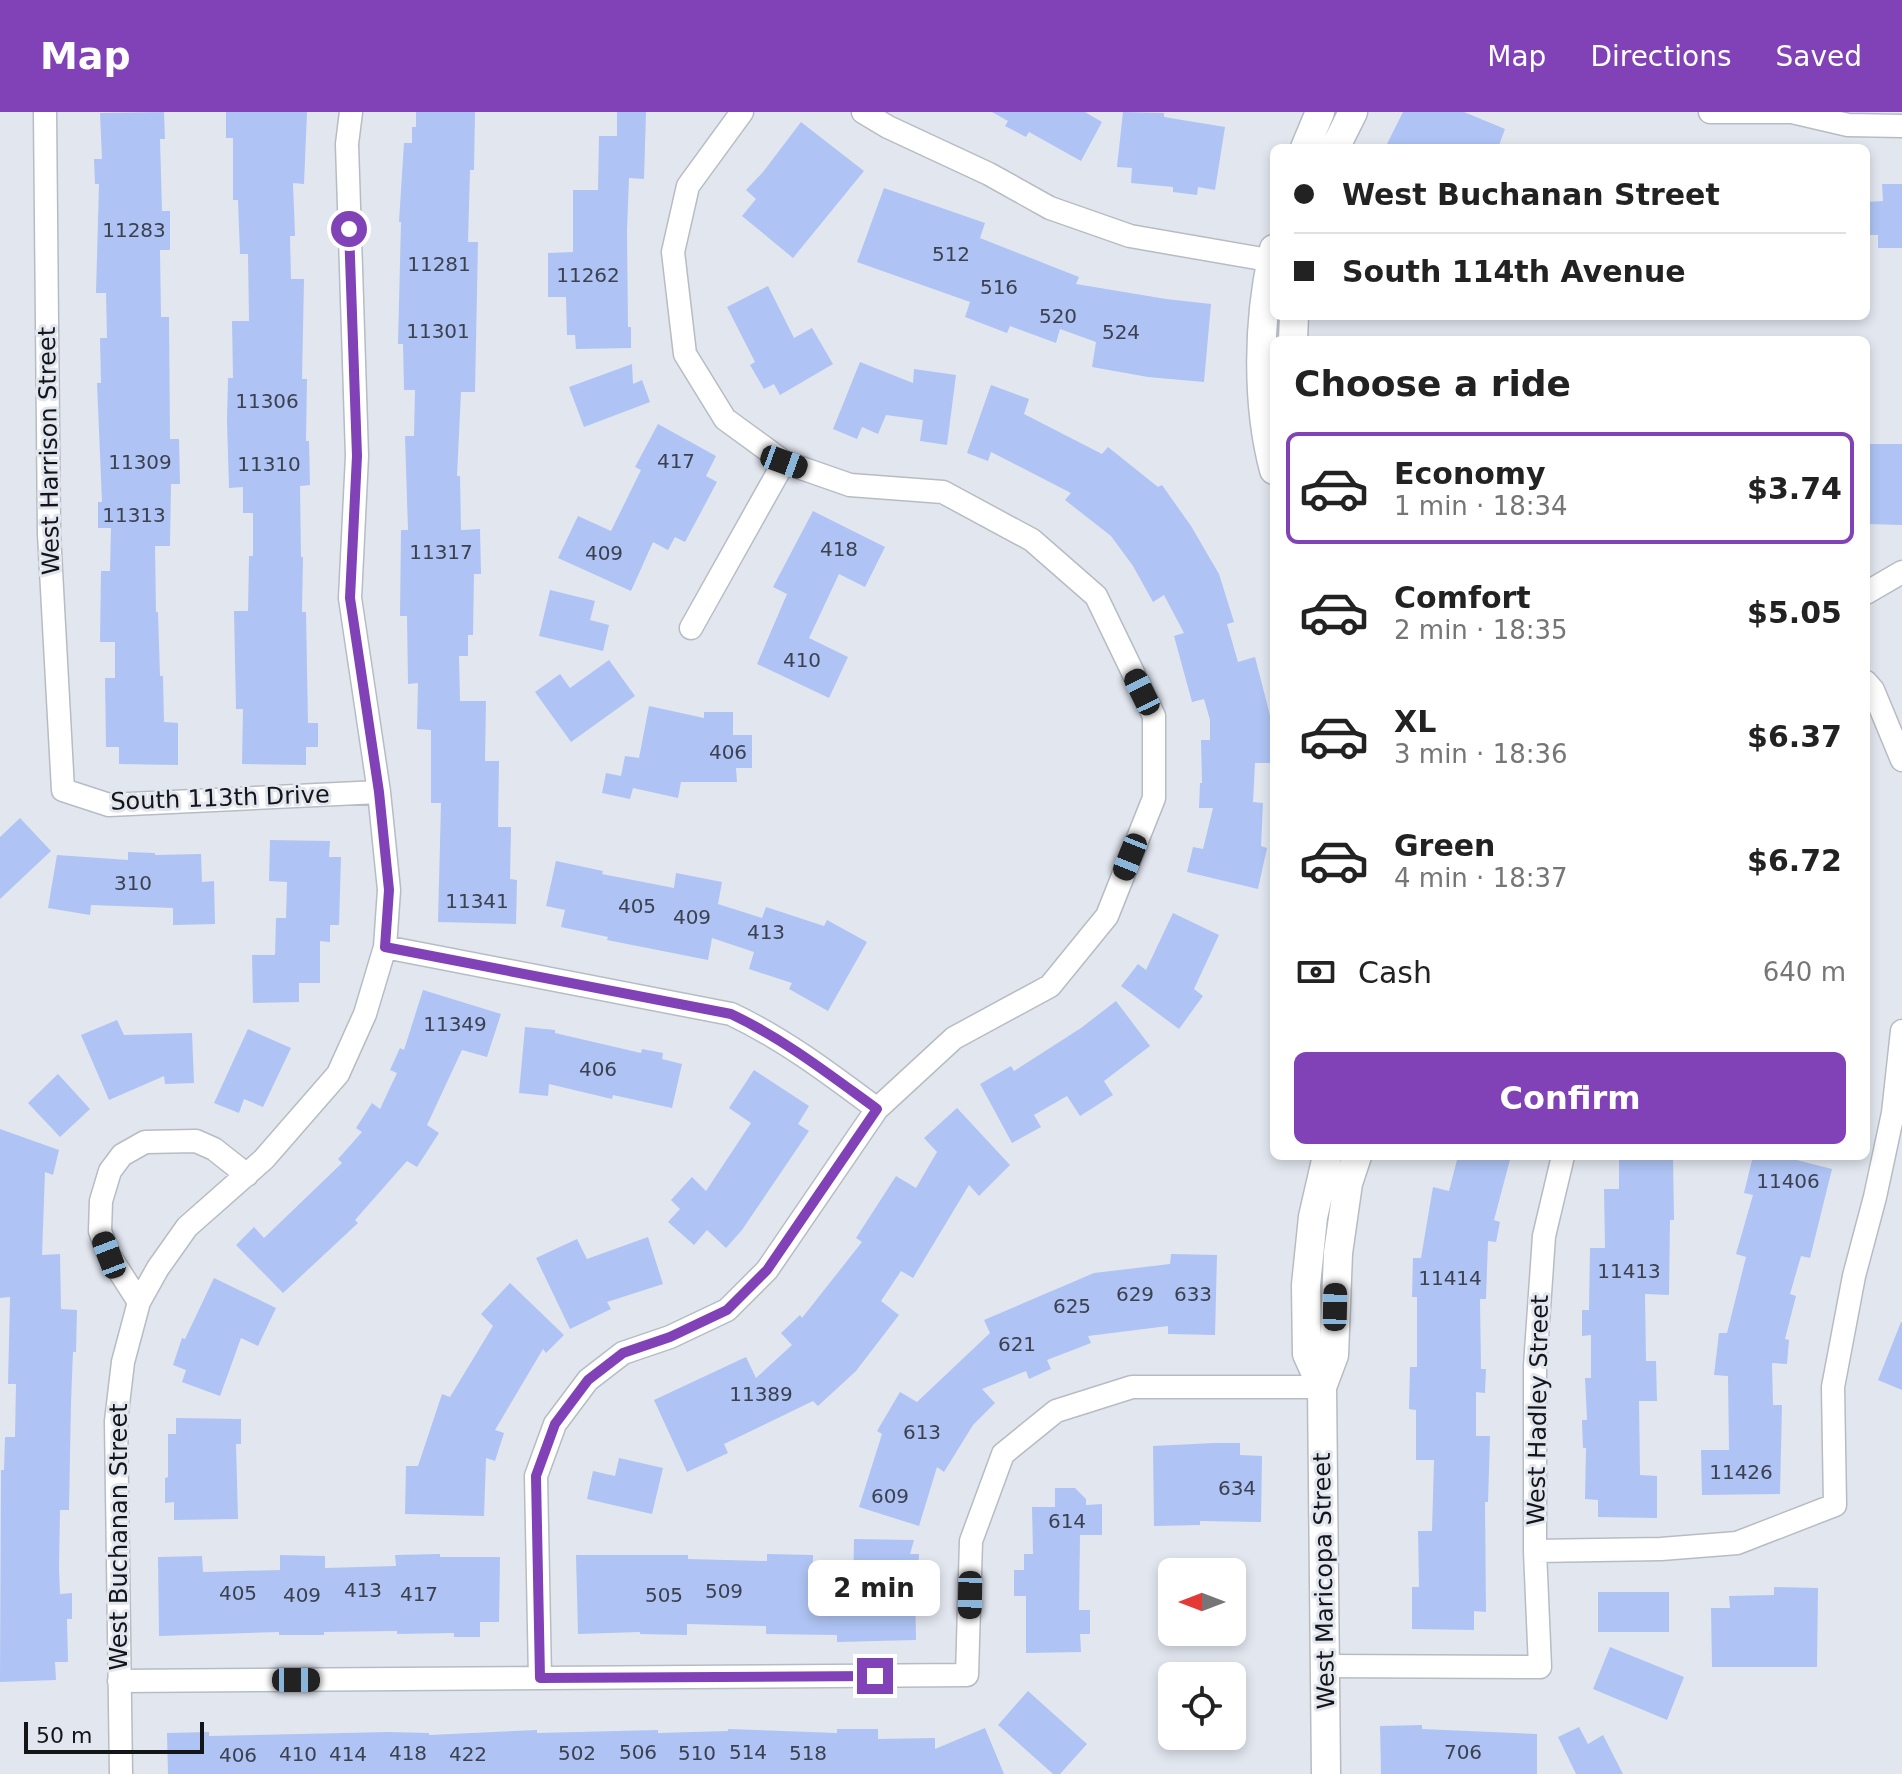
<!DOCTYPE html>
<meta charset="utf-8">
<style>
body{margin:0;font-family:"DejaVu Sans",sans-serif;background:#f2f2f2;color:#222;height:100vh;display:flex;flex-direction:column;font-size:30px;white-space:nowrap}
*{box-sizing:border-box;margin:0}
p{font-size:26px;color:#767676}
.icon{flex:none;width:44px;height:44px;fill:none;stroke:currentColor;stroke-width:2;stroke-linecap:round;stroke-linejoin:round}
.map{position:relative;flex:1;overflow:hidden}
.panel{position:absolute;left:1270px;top:224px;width:600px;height:824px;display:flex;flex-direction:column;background:#fff;border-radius:12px;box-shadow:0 4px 12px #0003}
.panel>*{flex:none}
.banner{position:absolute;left:1270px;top:32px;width:600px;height:176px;border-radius:12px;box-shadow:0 4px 12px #0003;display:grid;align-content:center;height:176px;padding:0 24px;background:#fff}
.needle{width:52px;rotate:270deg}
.tools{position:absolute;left:1158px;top:1446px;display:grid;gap:16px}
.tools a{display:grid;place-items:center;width:88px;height:88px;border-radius:12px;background:#fff;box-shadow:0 4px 12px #0003;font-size:40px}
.scale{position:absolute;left:24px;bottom:20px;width:180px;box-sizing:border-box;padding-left:8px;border:4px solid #141518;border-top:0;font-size:22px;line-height:28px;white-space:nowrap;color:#141518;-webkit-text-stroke:6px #e2e6ef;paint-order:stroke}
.end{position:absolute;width:36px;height:36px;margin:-18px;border:10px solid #8142b7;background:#fff;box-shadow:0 0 0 4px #fff}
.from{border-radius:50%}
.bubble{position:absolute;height:56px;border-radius:12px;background:#fff;box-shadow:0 4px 12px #0003;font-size:26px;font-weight:600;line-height:56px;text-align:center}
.car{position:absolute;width:24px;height:48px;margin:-24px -12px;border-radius:10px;box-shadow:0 0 6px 2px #0007;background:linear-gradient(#222 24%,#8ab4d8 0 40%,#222 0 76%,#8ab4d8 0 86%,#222 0)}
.banner b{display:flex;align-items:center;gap:28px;height:76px;font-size:30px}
.banner b+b{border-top:2px solid #e0e0e0}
.banner i{width:20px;height:20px;background:#222}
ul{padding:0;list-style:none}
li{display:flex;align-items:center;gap:24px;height:112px;margin:0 16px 12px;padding:0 8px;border:4px solid transparent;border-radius:12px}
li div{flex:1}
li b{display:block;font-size:30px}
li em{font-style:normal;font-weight:600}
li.current{border-color:#8142b7}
li>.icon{width:72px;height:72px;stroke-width:1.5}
h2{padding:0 24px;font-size:36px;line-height:96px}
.pay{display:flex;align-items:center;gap:20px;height:88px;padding:0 24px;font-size:30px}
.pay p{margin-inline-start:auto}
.primary-button{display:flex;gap:16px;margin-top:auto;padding:16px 24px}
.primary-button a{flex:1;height:92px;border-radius:12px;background:#8142b7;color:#fff;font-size:32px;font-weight:600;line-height:92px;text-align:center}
header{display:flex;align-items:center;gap:48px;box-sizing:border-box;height:112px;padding:0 40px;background:#8142b7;color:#fff}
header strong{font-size:38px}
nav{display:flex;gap:44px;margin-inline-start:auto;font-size:28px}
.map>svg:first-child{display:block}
.building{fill:#afc4f4}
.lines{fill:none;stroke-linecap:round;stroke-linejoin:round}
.minor-casing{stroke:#b7bcc4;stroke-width:25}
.tertiary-casing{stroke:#b7bcc4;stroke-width:31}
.minor{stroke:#fff;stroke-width:22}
.tertiary{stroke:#fff;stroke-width:28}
.route{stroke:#8142b7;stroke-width:10}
.labels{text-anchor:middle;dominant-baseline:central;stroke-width:6;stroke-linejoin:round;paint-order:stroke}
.number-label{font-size:20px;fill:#3b414f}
.street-label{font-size:24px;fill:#141518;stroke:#e2e6ef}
</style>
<header>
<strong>Map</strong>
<nav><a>Map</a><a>Directions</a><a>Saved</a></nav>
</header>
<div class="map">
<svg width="1902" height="1662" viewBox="0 0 1902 1662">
<rect width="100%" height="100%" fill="#e2e6ef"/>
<path class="building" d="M164,0l1,27h-5l2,72h8v39h-10l1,67h8l1,122h9l1,45h-9l-1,62h-15l1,66h2l2,64h3l1,46 14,1v42l-59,-1v-17h-13l-1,-69h10v-36h-15l1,-71h9l1,-43h-13v-26h4l-5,-119h4l-1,-45h7l-1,-45h-10l3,-109h-4l-1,-25h8l-2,-46z
M226,0h81l-3,72 -11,-1 2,53h-5l1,43h13l-2,100h5l-1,62h3l1,44 -10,1 1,71h2l-1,55h4l2,111h10v24h-12v18l-64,-1 1,-55h-7l-2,-98h14l1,-55h4v-43h-10v-26l-14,1 -2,-67 1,-43h5l-1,-57h17l-1,-67h-8l-2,-54h-5v-62h-7z
M416,0h59l-1,58h-4l-2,72h10l-3,150h-14l-4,84h3l1,54 19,-1 1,45h-7l-1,61h-5v21h-9l1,45h26l-1,60h14l-1,66h13l-1,52 7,1 -1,44 -78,-2 3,-119h-10v-73l-14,-1 1,-46 -10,1 -1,-68h-7l1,-86h7l-3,-94h9l1,-46h-11l-1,-46h-5l3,-122h-2l5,-79h8v-16h4z
M617,0h29l-2,67 -15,-1 -2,53 1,96h3v21l-55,1 -1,-14h-8l-1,-38h-18v-44l25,-1v-62h25l1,-54h18z
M992,0h93l17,10 -21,39 -52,-29 -3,5 -21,-11 3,-5z
M1123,0l41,1v4l61,10 -10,63 -17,-3 -1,8 -24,-3v-5l-42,-4 1,-15 -15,-1z
M1403,0h61l41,17 -7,19h-113z
M801,10l63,49 -71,87 -51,-42 14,-17 -10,-9 17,-18z
M1882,72h20v64h-24v-13h-12v-33l17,-1z
M884,76l101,35 -5,15 99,39 -3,7 90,15 45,5 -7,78 -56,-5 -56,-10 4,-25 -36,-13 -4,14 -46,-17 -3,7 -42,-16 5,-15 -113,-40z
M768,174l26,52 18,-10 21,36 -53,31 -6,-11 -10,5 -14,-24 5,-3 -28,-55z
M860,250l53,21 1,-14 42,6 -9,70 -27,-4 3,-21 -37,-5 -8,19 -16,-7 -5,12 -24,-10z
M632,252l1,20 9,-4 8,22 -66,25 -15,-40z
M991,273l38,14 -5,15 78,40 6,-7 50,40 4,-2 29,41 28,48 15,48 -7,2 11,38 17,-5 18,70 1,36h-19l-2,39 10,1 -2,43 6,2 -9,41 -71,-17 6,-25 10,2 10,-41h-14l1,-25h2l-1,-43h9v-20l-6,-21 -12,3 -18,-66 10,-3 -20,-38 -11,7 -20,-36 -22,-30 -46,-36 6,-7 -80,-41 -3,9 -21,-8z
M658,312l58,32 -10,20 11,6 -32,60 -10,-5 -7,13 -15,-8 -22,49 -73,-33 20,-42 33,15 30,-61 -6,-3z
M1870,332h32v81l-34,-1z
M813,399l72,36 -20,40 -26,-13 -30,64 39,19 -19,41 -72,-34 30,-70 -14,-7z
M550,478l45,11 -5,19 19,5 -6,26 -64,-15z
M609,548l26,36 -64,46 -36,-50 25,-18 10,14z
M649,594l55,12v-6h29v23h19v33h-16l1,14h-56l-3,16 -45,-10 -3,11 -28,-6 4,-20 15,3 4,-20 14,2z
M20,706l31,33 -51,48v-62z
M270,728l60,1 -1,16h12l-2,68h-9v17l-10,-1v42h-21v19l-46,1 -1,-48h23l1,-37h10l1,-36 -18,-1z
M128,740l27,1v2l46,-1 1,28 12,-1 1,43 -42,1v-17l-82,-3 -1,10 -42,-7 9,-53 71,5z
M556,749l47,10 -1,3 72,14 2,-15 46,9 -4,22 44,14 4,-11 58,19 3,-6 40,22 -39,69 -39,-22 3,-6 -43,-14 5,-17 -42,-14 -4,22 -101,-20 1,-3 -47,-10 4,-17 -19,-4z
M1173,801l46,22 -25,54 9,7 -24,33 -58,-43 17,-22 8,6z
M423,878l78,24 -14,43 -25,-7 -35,75 12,8 -22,34 -10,-6 -52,59 3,3 -75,70 -47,-48 18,-18 10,11 78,-75 -4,-4 24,-27 -6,-4 16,-25 8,6 17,-36 -7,-3 10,-22 4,2z
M1116,889l34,45 -46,35 9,14 -33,21 -13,-20 -33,19 7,12 -29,16 -32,-59 31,-18 3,5 67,-43z
M117,908l7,15 68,-2 2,50 -29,1 -1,-8 -55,24 -28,-65z
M525,915l30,3v3l86,20 1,-4 21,4 -1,6 20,5 -10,44 -59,-13 -1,4 -63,-15 -1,12 -29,-3z
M248,917l43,19 -28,59 -19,-8 -5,14 -25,-10z
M754,958l55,36 -11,18 11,7 -67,99 -16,18 -19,-18 -13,15 -26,-23 12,-13 -9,-9 21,-23 14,14 45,-68 -22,-15z
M58,962l32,35 -30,28 -32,-34z
M957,996l53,57 -31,31 -10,-11 -56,93 -12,-7 -20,30 18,14 -43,56 -38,35 -5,-5 -89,43 4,9 -41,19 -33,-72 92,-43 10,21 36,-33 -11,-12 19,-18 2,3 60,-76 -6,-4 40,-62 20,12 21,-36 -13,-14z
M0,1017l59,21 -6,25 -8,-3 -3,83 18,-1 1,55 16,1 -1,42h-3l-2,50 -2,108h-9l-1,58 1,26 12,-1v26h-5l1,43h-13l1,18 -56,2 1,-212h3l1,-33h10l1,-53h-8l2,-87 -10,1z
M1458,1044h53l-17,64 6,2 -4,20 -8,-1 -2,58h-6l1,70h5l-1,24 -9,-1v44h14l-2,66h-3l1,110 -12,-1v19l-62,-1v-42h7l-1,-56h14l2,-71h-18v-50l-7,-1 1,-42h7v-70h-5l1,-39h8l12,-71 16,4z
M1619,1044h54l1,64h-4l-1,75 -24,-1 1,67h10l1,40h-18l1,74 17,1v42l-59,-1v-17l-13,-1 1,-51h-3l-1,-28h5l-2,-42h6v-43l-9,1v-26h7l1,-62h15l-1,-59h15z
M1753,1044h28l51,13 -22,89 -9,-2 -11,38 6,2 -11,43 4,1 -2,24 -15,-1 1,42h9l-2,89 -78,1 -1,-45h28l-1,-74 -14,-1 5,-42h8l19,-76 -10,-3 17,-59 -9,-2z
M648,1125l15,47 -56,18 4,7 -41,20 -34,-71 41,-19 10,20z
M1171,1142l46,1 -2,80 -47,-1v-8l-80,10 3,7 -44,17 4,9 -22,10 -3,-8 -44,18 13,14 -22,22 -29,47 -7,-5 -18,59 -60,-19 23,-73 -5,-3 23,-39 17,10 73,-69 -6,-13 110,-47 76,-9z
M214,1166l62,30 -18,38 -17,-8 -21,58 -38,-14 4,-12 -13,-5 9,-27 3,1z
M510,1171l54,52 -18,18 -3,-4 -48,81 9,3 -9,28 -9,-3 -2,58 -79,-2 1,-48h12l24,-72 8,3 43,-71 -12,-12z
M1901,1210h1v68l-24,-10z
M176,1306l65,1v25h-5l2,75 -64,1v-18l-9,1v-25l3,-1v-43h8z
M1214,1331h26v12l22,1 -1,66 -61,-1v4l-46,1 -1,-80z
M619,1346l44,10 -11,46 -65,-15 6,-28 22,5z
M1055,1376h20l11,11v6l16,-1v31h-22l-1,75h11v24h-10l1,18 -55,1v-57h-12v-26h10v-16h9l-1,-47h23z
M854,1427l60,1 -4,14h9l-1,28h-3l1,58 -79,2v-7l-71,-1v-8l-79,-2v11l-47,-1v-2l-62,2 -2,-79h112v4l79,2v-7l46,1 -1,43 41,-1z
M440,1442v3h60l-1,65h-19v15h-26v-4l-57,1v-3l-73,1v3h-45v-3l-120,4 -1,-79 44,-1 1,16 77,-2v-15l45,1v12l71,-2 -1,-11z
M1774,1475l44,1 -1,79h-105l-1,-59h19l-1,-12 45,-1z
M1598,1480h71v40h-71z
M1610,1535l74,30 -17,43 -74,-31z
M1028,1579l59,53 -27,30h-7l-55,-49z
M1422,1613v4l115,5v40h-156l-1,-48z
M1579,1615l9,17 15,-9 20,39h-47l-18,-37z
M985,1616l19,46h-836l-1,-41 42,-1v4l179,-4 41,1v2l108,-5v3l121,-3v3l70,-2v-2l109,4v-4h41v10l57,-1v11z"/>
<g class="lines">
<defs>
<path id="minor" d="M45,0l4,422 14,256 46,15 270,-13
M863,0l25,15 101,47 61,34 80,28 144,25
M1710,0h82l56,13 54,1
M1866,481l36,-21
M691,516l93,-166
M1866,570l7,8 29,70
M385,835l346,67c53,25 99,60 146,95
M139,1190l-30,-47 -9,-24 1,-30 9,-30 12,-16 23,-13 51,-1 18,8 33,26
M1535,1439l126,-2 76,-6 98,-38 -2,-118 21,-111 21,-79 18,-84 9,-82
M1325,1554l215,1 -5,-116v-185l9,-130 19,-80
M540,1566l-4,-202 19,-52 33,-44 35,-27 47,-16 57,-27 40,-40 110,-161 77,-71 96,-52 57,-70 47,-118v-82l-58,-120 -64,-56 -89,-48 -93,-7 -66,-23 -59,-43 -40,-65 -12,-102 15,-66 54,-74
M119,1569l848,-6 4,-134 32,-87 53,-43 76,-24h190
M121,1662l-5,-353 7,-59 16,-60 19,-34 29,-41 77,-68 74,-85 27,-60 20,-67 4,-57 -10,-98 -29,-194 7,-142 -10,-312 4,-32"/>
<path id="tertiary" d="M1305,36l15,-36
M1335,36l18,-36
M1274,137c-16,68 -18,153 0,221
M1293,228l1,-24
M1322,1275l-15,-33 -1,-69 7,-68 14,-61
M1326,1662l-4,-387 12,-32 4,-102 10,-70 9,-27"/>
</defs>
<use href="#minor" class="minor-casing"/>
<use href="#tertiary" class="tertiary-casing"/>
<use href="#minor" class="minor"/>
<use href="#tertiary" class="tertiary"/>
</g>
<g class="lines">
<path class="route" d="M349,117l8,227 -7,142 29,194 10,98 -4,57 346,67c53,25 99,61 146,95l-110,161 -40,40 -57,27 -47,16 -35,27 -33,44 -19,52 4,202 335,-2"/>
</g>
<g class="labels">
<g class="number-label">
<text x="134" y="118">11283</text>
<text x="951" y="142">512</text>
<text x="439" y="152">11281</text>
<text x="588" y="163">11262</text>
<text x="999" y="175">516</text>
<text x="1058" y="204">520</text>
<text x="438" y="219">11301</text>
<text x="1121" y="220">524</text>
<text x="267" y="289">11306</text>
<text x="676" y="349">417</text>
<text x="140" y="350">11309</text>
<text x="269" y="352">11310</text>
<text x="134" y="403">11313</text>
<text x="839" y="437">418</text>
<text x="441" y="440">11317</text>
<text x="604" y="441">409</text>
<text x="802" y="548">410</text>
<text x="728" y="640">406</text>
<text x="133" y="771">310</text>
<text x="477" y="789">11341</text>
<text x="637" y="794">405</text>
<text x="692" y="805">409</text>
<text x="766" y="820">413</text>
<text x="455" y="912">11349</text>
<text x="598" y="957">406</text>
<text x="1788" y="1069">11406</text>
<text x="1629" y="1159">11413</text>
<text x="1450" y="1166">11414</text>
<text x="1135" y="1182">629</text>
<text x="1193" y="1182">633</text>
<text x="1072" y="1194">625</text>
<text x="1017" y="1232">621</text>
<text x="761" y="1282">11389</text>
<text x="922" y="1320">613</text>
<text x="1741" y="1360">11426</text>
<text x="1237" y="1376">634</text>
<text x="890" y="1384">609</text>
<text x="1067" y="1409">614</text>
<text x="363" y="1478">413</text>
<text x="724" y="1479">509</text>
<text x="238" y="1481">405</text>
<text x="419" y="1482">417</text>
<text x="302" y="1483">409</text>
<text x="664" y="1483">505</text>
<text x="638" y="1640">506</text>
<text x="748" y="1640">514</text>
<text x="1463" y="1640">706</text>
<text x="408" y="1641">418</text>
<text x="577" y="1641">502</text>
<text x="697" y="1641">510</text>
<text x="808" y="1641">518</text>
<text x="298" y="1642">410</text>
<text x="348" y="1642">414</text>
<text x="468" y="1642">422</text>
<text x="238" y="1643">406</text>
</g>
<g class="street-label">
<text transform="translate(49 339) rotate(-91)">West Harrison Street</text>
<text transform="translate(220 686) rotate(-2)">South 113th Drive</text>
<text transform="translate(1538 1298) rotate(-89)">West Hadley Street</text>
<text transform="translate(119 1425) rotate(-90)">West Buchanan Street</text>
<text transform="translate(1324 1469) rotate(-91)">West Maricopa Street</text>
</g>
</g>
</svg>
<div class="tools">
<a><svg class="needle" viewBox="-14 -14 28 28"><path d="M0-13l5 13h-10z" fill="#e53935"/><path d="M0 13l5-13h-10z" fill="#767676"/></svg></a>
<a><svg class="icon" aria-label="locate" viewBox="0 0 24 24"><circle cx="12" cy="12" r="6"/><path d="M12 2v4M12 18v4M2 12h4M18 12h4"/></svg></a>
</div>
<div class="scale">50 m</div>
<i class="end from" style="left:349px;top:117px"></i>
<i class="end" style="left:875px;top:1564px"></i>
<div class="bubble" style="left:808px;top:1448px;width:132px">2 min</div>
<i class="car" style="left:784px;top:350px;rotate:110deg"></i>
<i class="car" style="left:1142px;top:580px;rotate:334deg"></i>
<i class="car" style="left:1130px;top:745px;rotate:202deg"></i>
<i class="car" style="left:109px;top:1143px;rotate:339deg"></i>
<i class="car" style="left:1335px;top:1195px;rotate:1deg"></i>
<i class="car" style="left:970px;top:1483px;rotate:181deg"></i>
<i class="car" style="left:296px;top:1568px;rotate:90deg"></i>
<div class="banner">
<b><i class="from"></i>West Buchanan Street</b>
<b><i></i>South 114th Avenue</b>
</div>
<section class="panel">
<h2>Choose a ride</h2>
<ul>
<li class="current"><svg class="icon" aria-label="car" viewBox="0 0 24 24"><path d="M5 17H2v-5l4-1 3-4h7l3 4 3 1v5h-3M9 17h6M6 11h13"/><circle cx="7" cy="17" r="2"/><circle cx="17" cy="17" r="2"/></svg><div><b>Economy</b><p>1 min · 18:34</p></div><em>$3.74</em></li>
<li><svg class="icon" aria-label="car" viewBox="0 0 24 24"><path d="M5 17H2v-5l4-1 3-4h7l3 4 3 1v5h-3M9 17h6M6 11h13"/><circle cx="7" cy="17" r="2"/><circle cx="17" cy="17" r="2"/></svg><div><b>Comfort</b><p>2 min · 18:35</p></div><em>$5.05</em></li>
<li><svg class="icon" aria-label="car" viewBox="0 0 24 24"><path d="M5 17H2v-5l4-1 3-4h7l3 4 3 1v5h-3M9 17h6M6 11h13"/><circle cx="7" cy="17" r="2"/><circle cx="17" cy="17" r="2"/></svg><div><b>XL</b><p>3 min · 18:36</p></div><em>$6.37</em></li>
<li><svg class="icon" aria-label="car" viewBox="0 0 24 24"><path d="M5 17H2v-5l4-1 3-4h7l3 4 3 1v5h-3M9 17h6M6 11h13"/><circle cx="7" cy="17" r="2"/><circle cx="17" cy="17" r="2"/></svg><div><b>Green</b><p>4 min · 18:37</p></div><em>$6.72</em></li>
</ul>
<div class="pay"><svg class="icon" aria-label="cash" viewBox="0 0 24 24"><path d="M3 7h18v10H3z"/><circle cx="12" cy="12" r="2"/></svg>Cash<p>640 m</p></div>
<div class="primary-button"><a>Confirm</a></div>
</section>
</div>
